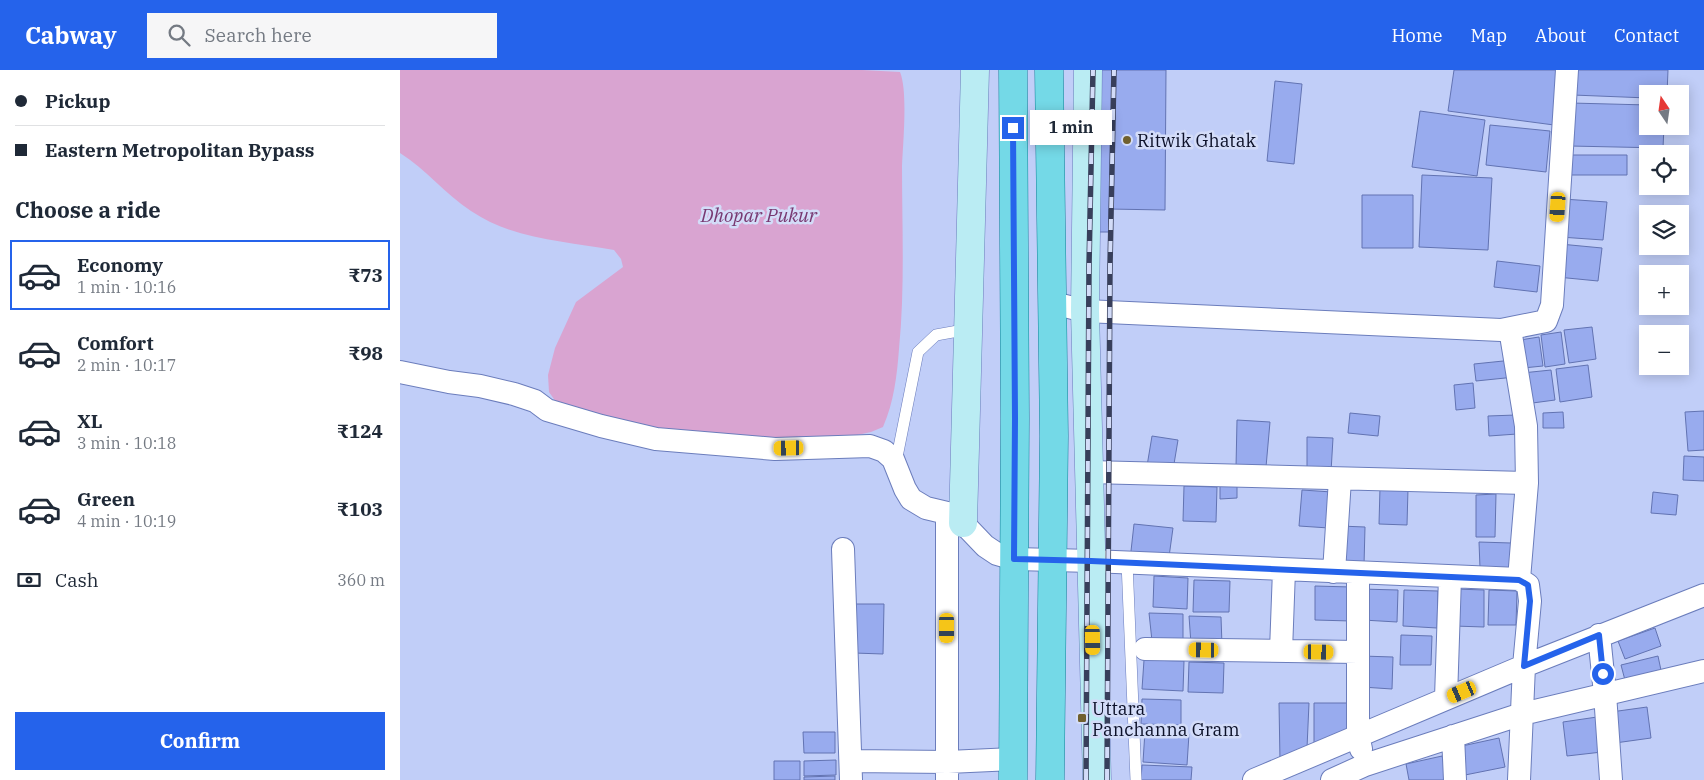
<!DOCTYPE html>
<meta charset="utf-8">
<style>
body{margin:0;font-family:"IBM Plex Serif",serif;background:#f6f6f7;color:#1f2937;height:100vh;display:flex;flex-direction:column;font-size:19px;white-space:nowrap}
*{box-sizing:border-box;margin:0}
p{font-size:16px;color:#747a83}
.icon{flex:none;width:28px;height:28px;fill:none;stroke:currentColor;stroke-width:2;stroke-linecap:round;stroke-linejoin:round}
.map{position:relative;flex:1;overflow:hidden}
.sheet{display:flex;flex-direction:column;background:#fff;width:400px}
.sheet>*{flex:none}
.banner{display:grid;align-content:center;height:110px;padding:0 15px;background:#fff}
.needle{width:32px;rotate:347deg}
.fabs{position:absolute;left:1239px;top:15px;display:grid;gap:10px}
.fabs a{display:grid;place-items:center;width:50px;height:50px;border-radius:0px;background:#fff;box-shadow:0 2px 12px #0003;font-size:25px}
.end{position:absolute;width:22px;height:22px;margin:-11px;border:6px solid #2563eb;background:#fff;box-shadow:0 0 0 2px #fff}
.from{border-radius:50%}
.bubble{position:absolute;height:35px;border-radius:0px;background:#fff;box-shadow:0 2px 12px #0003;font-size:16px;font-weight:800;line-height:35px;text-align:center}
.car{position:absolute;width:15px;height:30px;margin:-15px -8px;border-radius:6px;box-shadow:0 0 4px 1px #0007;background:linear-gradient(#f5c518 24%,#345 0 40%,#f5c518 0 76%,#345 0 86%,#f5c518 0)}
.banner b{display:flex;align-items:center;gap:18px;height:48px;font-size:19px}
.banner b+b{border-top:1px solid #e0e1e3}
.banner i{width:12px;height:12px;background:#1f2937}
ul{padding:0;list-style:none}
li{display:flex;align-items:center;gap:15px;height:70px;margin:0 10px 8px;padding:0 5px;border:2px solid transparent;border-radius:0px}
li div{flex:1}
li b{display:block;font-size:19px}
li em{font-style:normal;font-weight:800}
li.selected{border-color:#2563eb}
li>.icon{width:45px;height:45px;stroke-width:1.5}
h2{padding:0 15px;font-size:22px;line-height:60px}
.pay{display:flex;align-items:center;gap:12px;height:55px;padding:0 15px;font-size:19px}
.pay p{margin-inline-start:auto}
.button{display:flex;gap:10px;margin-top:auto;padding:10px 15px}
.button a{flex:1;height:58px;border-radius:0px;background:#2563eb;color:#fff;font-size:20px;font-weight:800;line-height:58px;text-align:center}
header{display:flex;align-items:center;gap:30px;box-sizing:border-box;height:70px;padding:0 25px;background:#2563eb;color:#fff}
header strong{font-size:24px}
nav{display:flex;gap:28px;margin-inline-start:auto;font-size:18px}
.search{width:350px;height:45px;background:#f6f6f7;display:flex;align-items:center;gap:12px;box-sizing:border-box;padding:0 18px;border-radius:0px;color:#747a83;font-size:19px}
main{display:flex;flex:1;min-height:0}
.map>svg:first-child{display:block}
.water{fill:#d9a4d1}
.building{fill:#98abee;stroke:#6273b2}
.lines{fill:none;stroke-linecap:round;stroke-linejoin:round}
.lane-casing{stroke:#6b7dbc;stroke-width:12}
.street-casing{stroke:#6b7dbc;stroke-width:24}
.secondary-casing{stroke:#6b7dbc;stroke-width:29}
.primary-casing{stroke:#13829a;stroke-width:29}
.lane{stroke:#fff;stroke-width:11}
.street{stroke:#fff;stroke-width:22}
.secondary{stroke:#baecf3;stroke-width:28}
.primary{stroke:#74d9e7;stroke-width:28}
.rail-casing{stroke:#383f5b;stroke-width:5.5}
.rail{stroke:#d3dcf8;stroke-width:4;stroke-dasharray:11;stroke-linecap:butt}
.route{stroke:#2563eb;stroke-width:6}
.poi-dot{fill:#70602e;stroke:#d3dcf8;stroke-width:2}
.labels{text-anchor:middle;dominant-baseline:central;stroke-width:5;stroke-linejoin:round;paint-order:stroke}
.poi-label{font-size:18px;fill:#0b1028;stroke:#d3dcf8;text-anchor:start}
.water-label{font-size:19px;font-style:italic;fill:#783871;stroke:#d3dcf8}
</style>
<header>
<strong>Cabway</strong>
<div class="search"><svg class="icon" aria-label="search" viewBox="0 0 24 24"><circle cx="10" cy="10" r="6"/><path d="M15 15l6 6"/></svg>Search here</div>
<nav><a>Home</a><a>Map</a><a>About</a><a>Contact</a></nav>
</header>
<main>
<section class="sheet">
<div class="banner">
<b><i class="from"></i>Pickup</b>
<b><i></i>Eastern Metropolitan Bypass</b>
</div>
<h2>Choose a ride</h2>
<ul>
<li class="selected"><svg class="icon" aria-label="car" viewBox="0 0 24 24"><path d="M5 17H2v-5l4-1 3-4h7l3 4 3 1v5h-3M9 17h6M6 11h13"/><circle cx="7" cy="17" r="2"/><circle cx="17" cy="17" r="2"/></svg><div><b>Economy</b><p>1 min · 10:16</p></div><em>₹73</em></li>
<li><svg class="icon" aria-label="car" viewBox="0 0 24 24"><path d="M5 17H2v-5l4-1 3-4h7l3 4 3 1v5h-3M9 17h6M6 11h13"/><circle cx="7" cy="17" r="2"/><circle cx="17" cy="17" r="2"/></svg><div><b>Comfort</b><p>2 min · 10:17</p></div><em>₹98</em></li>
<li><svg class="icon" aria-label="car" viewBox="0 0 24 24"><path d="M5 17H2v-5l4-1 3-4h7l3 4 3 1v5h-3M9 17h6M6 11h13"/><circle cx="7" cy="17" r="2"/><circle cx="17" cy="17" r="2"/></svg><div><b>XL</b><p>3 min · 10:18</p></div><em>₹124</em></li>
<li><svg class="icon" aria-label="car" viewBox="0 0 24 24"><path d="M5 17H2v-5l4-1 3-4h7l3 4 3 1v5h-3M9 17h6M6 11h13"/><circle cx="7" cy="17" r="2"/><circle cx="17" cy="17" r="2"/></svg><div><b>Green</b><p>4 min · 10:19</p></div><em>₹103</em></li>
</ul>
<div class="pay"><svg class="icon" aria-label="cash" viewBox="0 0 24 24"><path d="M3 7h18v10H3z"/><circle cx="12" cy="12" r="2"/></svg>Cash<p>360 m</p></div>
<div class="button"><a>Confirm</a></div>
</section>
<div class="map">
<svg width="1304" height="710" viewBox="0 0 1304 710">
<rect width="100%" height="100%" fill="#c1cef8"/>
<path class="water" d="M0,0h462l38,2c8,19 3,71 2,94 0,61 3,122 -3,183 -2,26 -5,53 -16,78l-12,5 -32,7 -168,-3 -115,-34 -7,-10 -1,-17 7,-27 21,-46 47,-35 -2,-8 -7,-9c-49,-9 -100,-10 -143,-39 -26,-17 -45,-42 -71,-58z"/>
<path class="building" d="M689,0h77l-1,140 -56,-1v23h-22z
M1054,0h108l-8,55 -106,-14z
M1174,0h94l-1,24h-19v4l-75,-3z
M875,11l27,3 -8,80 -27,-3z
M1171,33l77,2v21h16l-1,22 -93,-2z
M1020,41l65,9 -8,56 -65,-9z
M1090,55l60,6 -4,41 -60,-7z
M1169,85h58v20h-57z
M1022,105l70,3 -4,72 -69,-3z
M962,125h51v53h-51z
M1163,129l44,3 -4,38 -43,-3z
M1160,174l42,4 -4,33 -41,-4z
M1097,191l43,5 -3,26 -43,-5z
M1192,257l4,32 -27,4 -5,-33z
M1161,262l4,32 -20,3 -4,-32z
M1139,267l4,29 -20,2 -3,-28z
M1113,290l2,17 -39,4 -2,-17z
M1188,295l4,32 -32,5 -4,-33z
M1151,300l4,30 -30,4 -3,-31z
M1073,313l2,25 -19,2 -2,-25z
M1304,341v39l-16,1 -3,-39z
M1163,342l1,16h-21v-15z
M950,343l30,3 -2,20 -30,-3z
M1116,345l1,19 -28,2 -1,-20z
M837,350l33,2 -4,45h-30z
M752,366l26,4 -5,30 -26,-4z
M907,367l26,1 -2,34 -24,-1z
M1284,386l20,1v24l-21,-1z
M820,415h17v13l-17,1z
M784,416l33,1 -1,35 -33,-1z
M980,418l28,1 -1,36 -28,-1z
M902,420l30,2 -3,36 -30,-2z
M1253,422l25,3 -2,20 -25,-2z
M1096,424l-1,43h-19v-42z
M734,454l39,4 -5,36 -38,-4z
M940,456l25,1 -1,38 -25,-1z
M1079,472l32,1 -2,26 -29,-1z
M754,506l34,2 -1,31 -34,-2z
M794,510l36,1 -1,31h-36z
M915,516l36,1v34l-36,-1z
M961,519l37,1 -1,32 -34,-2z
M1055,519l29,1v37l-30,-1z
M1004,520l34,1 -1,37 -34,-2z
M1089,520l28,1 -1,34h-28z
M455,534h29l-1,50 -29,-1z
M749,543l34,1v29l-31,-2z
M789,546l32,1 1,28 -31,-1z
M1255,558l6,18 -36,13 -7,-18z
M1001,565l31,1 -1,29h-31z
M962,586l31,1 -1,32 -30,-2z
M1258,586l4,19 -36,9 -5,-19z
M744,590l40,1 -1,30 -41,-2z
M789,592l35,1 -1,30 -35,-1z
M742,629l39,1v25l-40,-1z
M879,633h30l-2,45 -27,13z
M914,633h33l4,24 -37,17z
M1247,637l4,31 -36,5 -4,-31z
M1197,647l5,35 -35,4 -4,-34z
M745,661l44,3 -2,31 -44,-3z
M403,662h32v21h-31z
M1099,668l6,29 -40,8 -3,-29z
M1042,686l6,24h-39l-3,-16z
M436,690v15l-32,1v-15z
M374,691h26v19h-26z
M742,695l50,2 -1,13h-50z
M435,706v4h-31v-3z"/>
<g class="lines">
<defs>
<path id="lane" d="M496,392l22,-110 18,-17 33,-6
M727,492l9,218"/>
<path id="street" d="M653,233l32,8 416,19 45,-9 6,-16 15,-235
M1110,259l16,97 1,57 -8,96
M0,302l49,10 31,4 34,8 21,7 12,9 54,16 55,13 119,10 95,-3 14,5 9,8 12,30 6,10 15,9 21,5 16,10 22,23 12,8 17,5 77,2 428,18 9,6 2,16 -6,65 -5,114
M689,402l438,11
M443,479l8,231
M934,502l6,-93
M958,503v162l3,14
M1199,565l6,59 6,86
M745,579l213,3
M881,581l3,-81
M1046,628l4,-121
M1053,666l2,44
M451,691l97,1 65,-3
M547,710v-267
M854,710l270,-114 180,-71
M932,710l33,-15 157,-51 182,-43"/>
<path id="secondary" d="M688,0l-3,241 12,469
M563,453l12,-453"/>
<path id="primary" d="M613,0l2,348 -2,362
M649,0l5,366 -4,344"/>
</defs>
<use href="#lane" class="lane-casing"/>
<use href="#street" class="street-casing"/>
<use href="#secondary" class="secondary-casing"/>
<use href="#primary" class="primary-casing"/>
<use href="#lane" class="lane"/>
<use href="#street" class="street"/>
<use href="#secondary" class="secondary"/>
<use href="#primary" class="primary"/>
<defs>
<path id="rail" d="M686,710l3,-514 4,-196
M707,710l3,-514 4,-196"/>
</defs>
<use href="#rail" class="rail-casing"/>
<use href="#rail" class="rail"/>
</g>
<g class="lines">
<path class="route" d="M613,58l2,290 -1,141 77,2 428,19 9,5 2,16 -6,65 75,-31 4,39"/>
</g>
<g class="poi-dot">
<circle cx="727" cy="70" r="5"/>
<rect x="677" y="643" width="10" height="10" rx="2.5"/>
</g>
<g class="labels">
<g class="poi-label">
<text x="737" y="70">Ritwik Ghatak</text>
<text x="692" y="638">Uttara<tspan x="692" dy="21">Panchanna Gram</tspan></text>
</g>
<g class="water-label">
<text x="359" y="145">Dhopar Pukur</text>
</g>
</g>
</svg>
<div class="fabs">
<a><svg class="needle" viewBox="-14 -14 28 28"><path d="M0-13l5 13h-10z" fill="#e53935"/><path d="M0 13l5-13h-10z" fill="#747a83"/></svg></a>
<a><svg class="icon" aria-label="locate" viewBox="0 0 24 24"><circle cx="12" cy="12" r="6"/><path d="M12 2v4M12 18v4M2 12h4M18 12h4"/></svg></a>
<a><svg class="icon" aria-label="layers" viewBox="0 0 24 24"><path d="M12 4l9 5-9 5-9-5zM3 14l9 5 9-5"/></svg></a>
<a>+</a>
<a>−</a>
</div>
<i class="end from" style="left:1203px;top:604px"></i>
<i class="end" style="left:613px;top:58px"></i>
<div class="bubble" style="left:630px;top:40px;width:82px">1 min</div>
<i class="car" style="left:1158px;top:137px;rotate:184deg"></i>
<i class="car" style="left:389px;top:378px;rotate:269deg"></i>
<i class="car" style="left:547px;top:558px;rotate:180deg"></i>
<i class="car" style="left:693px;top:570px;rotate:179deg"></i>
<i class="car" style="left:804px;top:580px;rotate:271deg"></i>
<i class="car" style="left:919px;top:582px;rotate:91deg"></i>
<i class="car" style="left:1062px;top:622px;rotate:247deg"></i>
</div>
</main>
